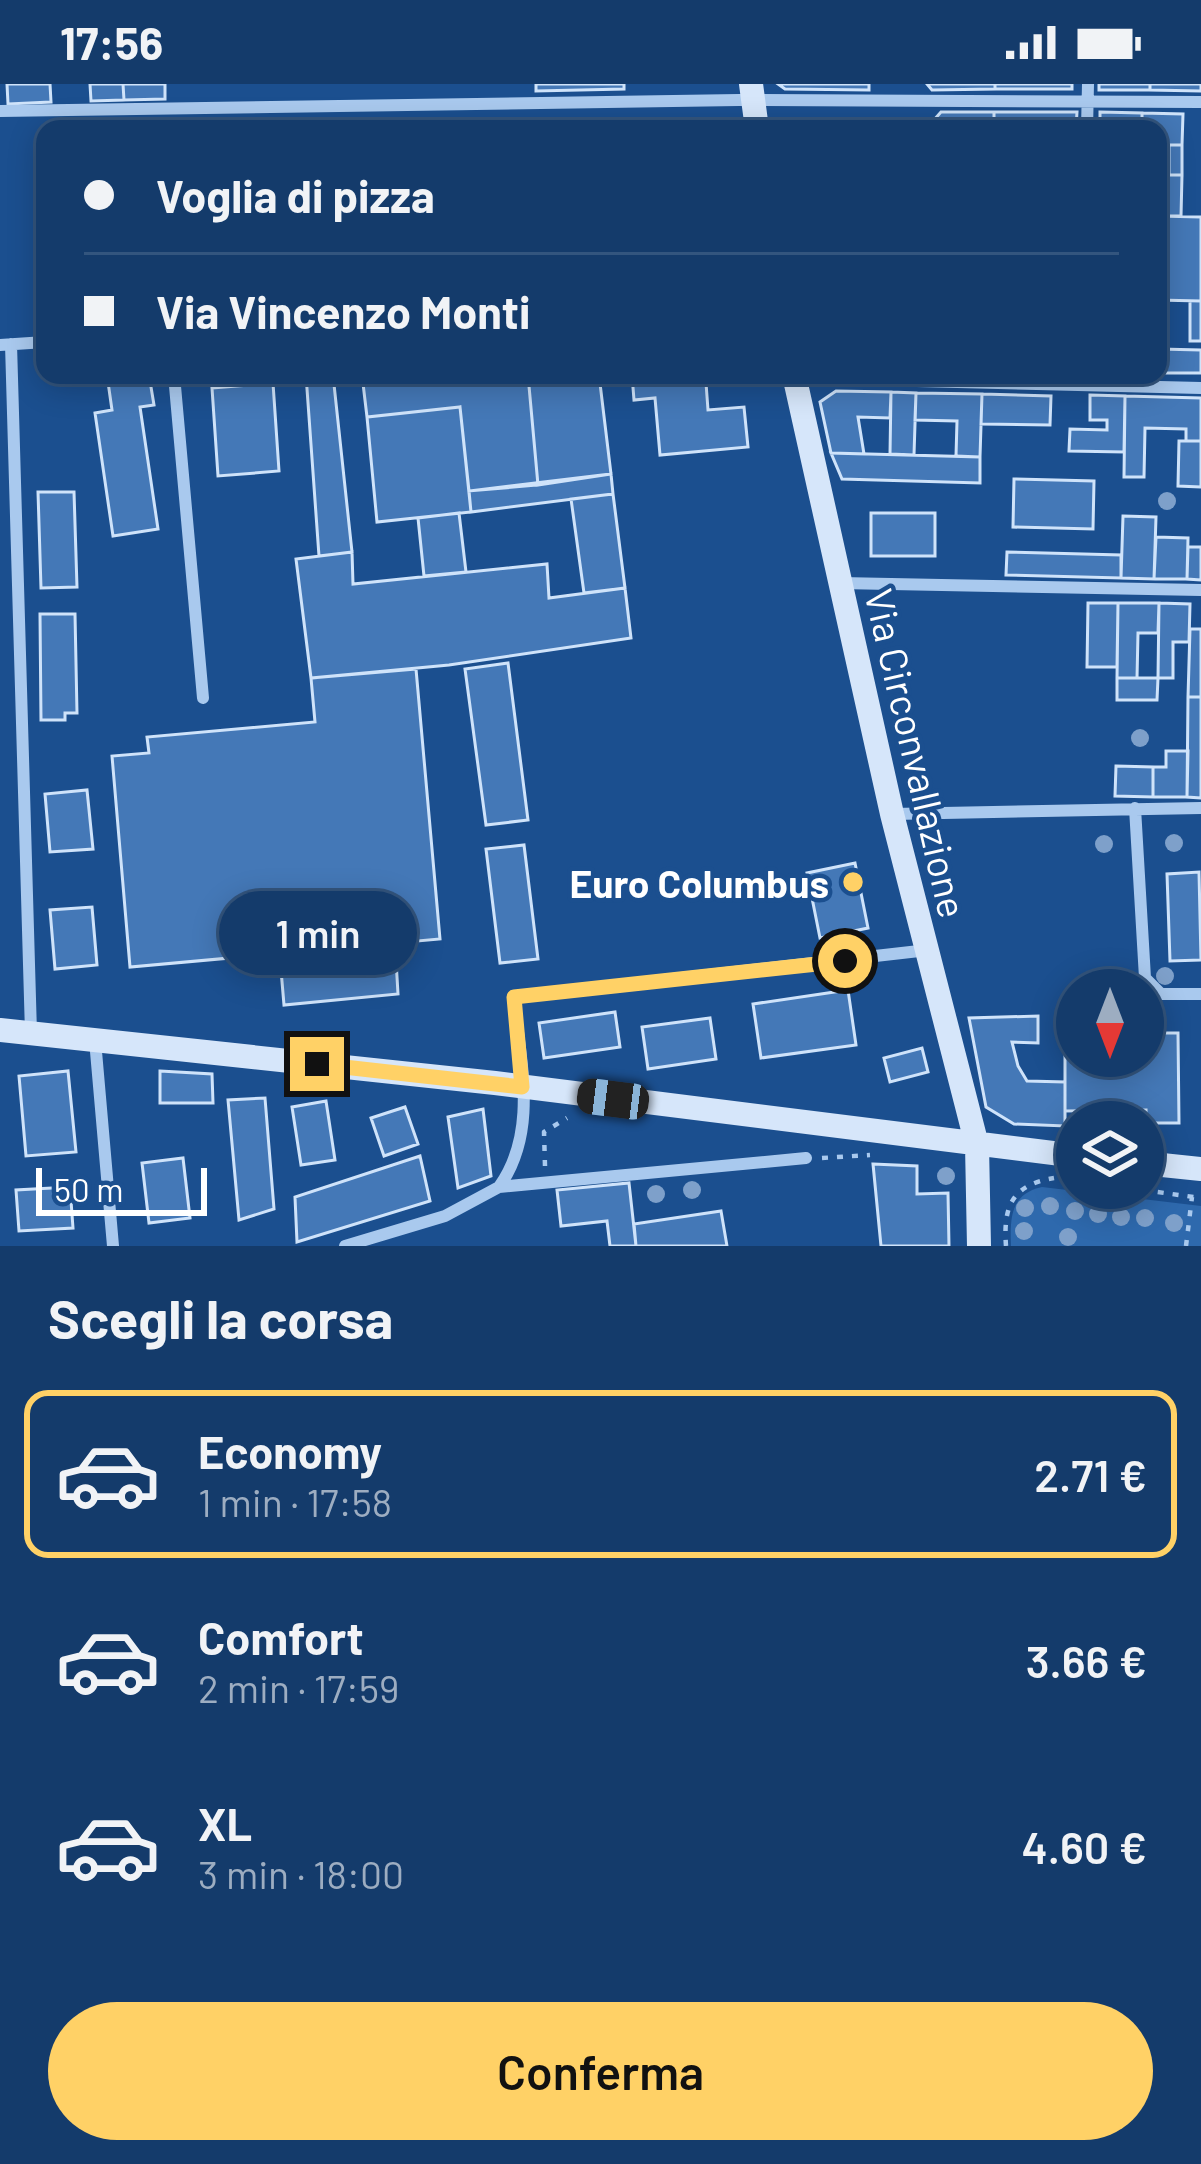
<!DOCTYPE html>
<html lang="it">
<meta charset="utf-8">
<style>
body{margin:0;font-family:Barlow,sans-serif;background:#214673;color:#f1f3f6;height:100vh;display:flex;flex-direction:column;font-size:45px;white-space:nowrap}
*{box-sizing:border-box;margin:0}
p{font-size:39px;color:#9dadc1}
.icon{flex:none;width:66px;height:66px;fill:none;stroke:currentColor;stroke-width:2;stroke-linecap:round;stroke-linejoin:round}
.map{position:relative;height:1162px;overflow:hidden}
.details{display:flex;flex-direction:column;background:#143b6b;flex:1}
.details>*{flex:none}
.hud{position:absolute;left:36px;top:36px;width:1131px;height:264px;border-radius:24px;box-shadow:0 6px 30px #0003,0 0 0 3px #33557e;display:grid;align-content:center;height:264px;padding:0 48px;background:#143b6b}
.needle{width:78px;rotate:180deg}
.fabs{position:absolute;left:1056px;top:885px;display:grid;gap:24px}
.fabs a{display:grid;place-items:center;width:108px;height:108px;border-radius:50%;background:#143b6b;box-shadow:0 6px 30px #0003,0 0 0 3px #33557e;font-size:60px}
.scale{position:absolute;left:36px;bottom:30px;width:171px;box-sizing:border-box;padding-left:12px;border:6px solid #fff;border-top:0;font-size:33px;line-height:42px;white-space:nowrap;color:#fff;-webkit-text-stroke:9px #1b4f8f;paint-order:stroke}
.end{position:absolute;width:54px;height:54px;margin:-27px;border:15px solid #ffd166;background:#111;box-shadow:0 0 0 6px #111}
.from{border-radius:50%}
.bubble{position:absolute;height:84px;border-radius:42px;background:#143b6b;box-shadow:0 6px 30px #0003,0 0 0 3px #33557e;font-size:39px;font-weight:600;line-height:84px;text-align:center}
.car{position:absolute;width:36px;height:72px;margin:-36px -18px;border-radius:15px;box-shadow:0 0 9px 3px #0007;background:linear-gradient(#222 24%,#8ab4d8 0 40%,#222 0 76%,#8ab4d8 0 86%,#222 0)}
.hud b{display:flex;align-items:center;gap:42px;height:114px;font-size:45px}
.hud b+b{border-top:3px solid #33557e}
.hud i{width:30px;height:30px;background:#f1f3f6}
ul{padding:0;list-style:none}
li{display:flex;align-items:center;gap:36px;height:168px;margin:0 24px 18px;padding:0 24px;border:6px solid transparent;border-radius:24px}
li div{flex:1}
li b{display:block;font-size:45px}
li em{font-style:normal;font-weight:600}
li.selected{border-color:#ffd166}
li>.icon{width:108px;height:108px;stroke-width:1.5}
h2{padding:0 48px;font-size:54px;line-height:144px}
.cta{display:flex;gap:24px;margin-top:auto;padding:24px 48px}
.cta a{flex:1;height:138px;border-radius:72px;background:#ffd166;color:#111;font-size:48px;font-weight:600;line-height:138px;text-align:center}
.status{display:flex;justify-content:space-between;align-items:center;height:84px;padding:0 60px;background:#143b6b;direction:ltr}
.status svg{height:33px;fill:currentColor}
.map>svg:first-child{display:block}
.green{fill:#2e69ad}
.building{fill:#4478b7;stroke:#cfe3fa;stroke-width:3}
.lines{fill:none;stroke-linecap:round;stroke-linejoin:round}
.path{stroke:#a9c9ee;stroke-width:4.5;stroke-dasharray:6 9;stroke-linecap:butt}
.street{stroke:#a9c9ee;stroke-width:12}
.secondary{stroke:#d6e6fa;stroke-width:24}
.tree{fill:#7ea0ca}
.route{stroke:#ffd166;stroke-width:15}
.poi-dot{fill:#ffd166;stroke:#1b4f8f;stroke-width:4.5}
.labels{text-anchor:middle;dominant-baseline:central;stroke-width:9;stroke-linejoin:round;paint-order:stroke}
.street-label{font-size:39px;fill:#fff;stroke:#1b4f8f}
.poi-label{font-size:39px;font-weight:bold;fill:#fff;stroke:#1b4f8f;text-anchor:end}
</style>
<div class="status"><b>17:56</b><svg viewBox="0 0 49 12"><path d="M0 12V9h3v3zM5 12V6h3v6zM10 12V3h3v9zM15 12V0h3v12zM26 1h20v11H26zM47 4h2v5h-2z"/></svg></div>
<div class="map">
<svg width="1201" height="1162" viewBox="0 0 1201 1162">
<rect width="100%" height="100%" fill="#1b4f8f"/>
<path class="green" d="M1042,1103l159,19v40h-190c-1,-28 -1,-52 31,-59z"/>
<path class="building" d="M7,0h43l1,18 -43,2z
M90,0h33l1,16 -33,1z
M123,0h42v15l-41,1z
M536,0h88v5l-88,2z
M778,0h91v6l-84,-1z
M927,0h68v5l-63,1z
M995,0h77v5h-77z
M1099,0h51v6h-51z
M1150,0h51v7l-51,-1z
M941,28h53v17h-68z
M994,28h83l-1,17h-82z
M1100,28l42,1v16h-42z
M1142,29l41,1 -1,31h-22l-2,9v-25h-16z
M736,35l8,10h-28l-1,-9z
M1169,61h13v30h-13z
M1158,91h24l-1,41h-23z
M1158,132l43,1v84l-43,-1z
M1158,216l2,49 41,1v23h-43z
M1190,217h11v40h-11z
M107,291h42l5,30 -14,2 18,122 -45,7 -18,-123 17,-3z
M306,291h27l19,177 -33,4z
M362,291h166l10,110 -69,6 -9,-84 -93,10z
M528,291h71l12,99 -73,11z
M632,291h51l1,10 22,-2 2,27 36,-3 4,40 -88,8 -5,-57 -21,2z
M273,299l6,88 -61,5 -6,-88z
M836,307l55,1 -1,26 -32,-1 6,37 -33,-1 -11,-51z
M891,308l25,1 -2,62 -24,-1z
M916,309l66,1 -2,63 -24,-1 1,-35 -42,-1z
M982,310l69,2 -1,29 -69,-1z
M1090,311l35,1 -1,56 -55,-1 1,-22 37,1v-10h-17z
M1125,312l76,2v43h-15v-12l-41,-1 -1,49h-20z
M460,323l11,105 -94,10 -10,-105z
M1179,357h22v46l-23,-1z
M831,369l149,4v26l-138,-4z
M611,390l2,20 -142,18 -2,-21z
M1014,395l80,2 -1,48 -80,-2z
M38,408h36l3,95 -36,1z
M613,410l12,94 -41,5 -13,-94z
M459,429l7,59 -42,4 -6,-58z
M871,429h64v43h-64z
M1123,432l33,1 -2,62 -33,-1z
M1156,453l32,1 -1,41h-33z
M1188,463h13v33l-14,-1z
M352,468l1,32 194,-20 2,34 76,-10 6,50 -182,27 -138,13 -15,-119z
M1007,468l114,3v23l-115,-3z
M1088,519h30l-1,64h-30z
M1118,519h41l-1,30h-20l-1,45h-20z
M1159,519l31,1 -1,38h-16v36h-15z
M40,530h35l2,99h-12v7h-24z
M1190,545h11v68h-13z
M508,579l20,157 -42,5 -21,-156z
M416,585l24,270 -310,28 -18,-211 37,-3 -2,-16 168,-15 -4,-44z
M1117,594h41l-1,22h-40z
M1188,613h13v101l-14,-1z
M1166,667h22l-1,46h-34v-30h13z
M1116,682l37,1v30l-38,-1z
M87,706l6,59 -43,3 -5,-58z
M524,761l14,114 -38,4 -14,-114z
M855,779l13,65 -48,10 -13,-65z
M1199,788l2,88 -31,1 -3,-87z
M92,823l5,58 -42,4 -5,-59z
M396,876l2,34 -114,11 -3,-35z
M848,906l8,55 -95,13 -8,-54z
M615,928l5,35 -76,11 -5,-35z
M1038,932v27l-26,-1 6,24 9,15 38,1v44l-51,-2 -28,-17 -17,-89z
M710,934l6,41 -68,10 -6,-42z
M1143,949h35l1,90h-33v-13l-81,1v-59l78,4z
M922,964l6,24 -38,10 -6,-24z
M68,987l8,81 -50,4 -7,-80z
M160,987l52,3 1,29h-53z
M265,1014l9,111 -35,11 -11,-120z
M326,1017l9,59 -34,5 -9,-58z
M405,1023l13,37 -34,12 -13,-38z
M483,1025l8,67 -33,12 -10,-71z
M420,1072l10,45 -133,41 -2,-45z
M183,1074l7,60 -41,5 -7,-60z
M873,1080l44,2v28l31,-1 1,53h-68z
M629,1099l7,63h-26l-3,-25 -46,5 -4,-36z
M70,1103l3,41 -54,3 -3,-41z
M721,1127l6,35h-91l-2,-22z"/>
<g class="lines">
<path class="path" d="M822,1074l48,-3
M545,1082l-1,-34 23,-14
M1128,1104l73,10
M1006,1162c-3,-40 6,-61 48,-68
M1186,1162l6,-49"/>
<path class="street" d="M0,27l739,-11 462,2
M1087,45l1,-45
M11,260l20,689
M0,261l45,-3
M174,291l29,323
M795,294l406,10
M840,499l361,7
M1135,724l10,170 16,16h40
M893,730l308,-6
M95,956l18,206
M499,1103c40,-56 21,-125 15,-190l414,-47
M345,1162l100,-30 54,-29 307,-29"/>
<path class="secondary" d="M751,0l6,45
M794,291l98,439 85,331 2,101
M0,946l495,53 582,73
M1143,1079l58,6"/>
</g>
<g class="tree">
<circle cx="1167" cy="417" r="9"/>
<circle cx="1140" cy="654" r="9"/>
<circle cx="1174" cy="759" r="9"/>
<circle cx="1104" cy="760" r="9"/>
<circle cx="1165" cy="892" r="9"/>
<circle cx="946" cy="1092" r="9"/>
<circle cx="692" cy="1106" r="9"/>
<circle cx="656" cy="1110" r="9"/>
<circle cx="1050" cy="1122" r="9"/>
<circle cx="1025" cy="1124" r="9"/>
<circle cx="1075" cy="1127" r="9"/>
<circle cx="1098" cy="1130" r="9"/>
<circle cx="1121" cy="1133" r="9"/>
<circle cx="1145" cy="1134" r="9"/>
<circle cx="1174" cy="1139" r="9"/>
<circle cx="1024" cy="1147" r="9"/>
<circle cx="1068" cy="1153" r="9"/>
</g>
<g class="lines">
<path class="route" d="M317,980l205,23 -8,-90 331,-36"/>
</g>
<circle class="poi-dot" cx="853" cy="798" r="12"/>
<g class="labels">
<g class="street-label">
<text transform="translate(917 669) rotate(77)">Via Circonvallazione</text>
</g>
<g class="poi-label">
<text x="829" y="798">Euro Columbus</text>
</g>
</g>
</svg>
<div class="fabs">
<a><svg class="needle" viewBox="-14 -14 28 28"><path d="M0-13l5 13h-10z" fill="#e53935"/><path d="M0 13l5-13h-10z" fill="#9dadc1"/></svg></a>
<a><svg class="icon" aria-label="layers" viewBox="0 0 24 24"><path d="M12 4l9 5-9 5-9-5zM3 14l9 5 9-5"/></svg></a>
</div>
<div class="scale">50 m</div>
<i class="end from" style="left:845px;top:877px"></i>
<i class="end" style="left:317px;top:980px"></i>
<div class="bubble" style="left:219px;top:807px;width:198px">1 min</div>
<i class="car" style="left:613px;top:1015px;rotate:277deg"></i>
<div class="hud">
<b><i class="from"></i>Voglia di pizza</b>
<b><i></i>Via Vincenzo Monti</b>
</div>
</div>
<section class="details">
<h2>Scegli la corsa</h2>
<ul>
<li class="selected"><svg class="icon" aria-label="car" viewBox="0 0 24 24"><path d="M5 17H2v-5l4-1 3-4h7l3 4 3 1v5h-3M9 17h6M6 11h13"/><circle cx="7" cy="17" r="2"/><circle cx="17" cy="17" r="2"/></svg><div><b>Economy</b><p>1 min · 17:58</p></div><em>2.71 €</em></li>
<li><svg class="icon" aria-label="car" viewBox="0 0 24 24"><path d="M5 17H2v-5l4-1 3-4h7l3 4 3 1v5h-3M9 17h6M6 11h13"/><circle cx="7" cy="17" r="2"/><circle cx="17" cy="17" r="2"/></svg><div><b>Comfort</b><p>2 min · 17:59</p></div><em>3.66 €</em></li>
<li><svg class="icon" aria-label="car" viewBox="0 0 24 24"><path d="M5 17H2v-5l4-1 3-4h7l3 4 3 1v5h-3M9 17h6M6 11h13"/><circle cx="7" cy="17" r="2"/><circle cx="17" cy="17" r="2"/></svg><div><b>XL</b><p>3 min · 18:00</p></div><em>4.60 €</em></li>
</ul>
<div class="cta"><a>Conferma</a></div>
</section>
